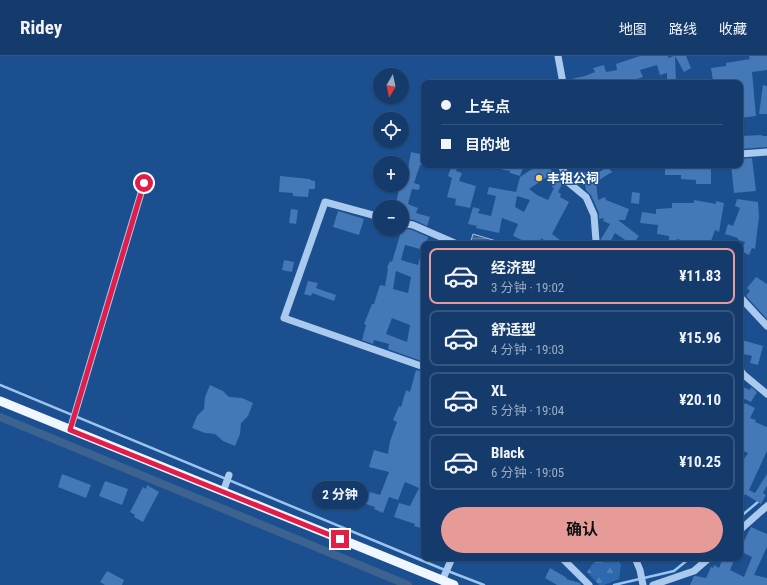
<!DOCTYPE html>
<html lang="zh">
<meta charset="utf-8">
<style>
body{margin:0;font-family:"Roboto Condensed","Noto Sans SC",sans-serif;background:#1d4271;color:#f1f3f6;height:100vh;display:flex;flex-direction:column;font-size:15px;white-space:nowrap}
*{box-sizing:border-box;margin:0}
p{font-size:13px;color:#9dadc1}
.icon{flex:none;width:22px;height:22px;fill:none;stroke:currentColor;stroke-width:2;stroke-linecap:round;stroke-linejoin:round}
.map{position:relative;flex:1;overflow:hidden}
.sheet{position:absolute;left:421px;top:185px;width:322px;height:320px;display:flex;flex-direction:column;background:#143b6b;border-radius:8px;box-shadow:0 1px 3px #0004,0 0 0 1px #33557e}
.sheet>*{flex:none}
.banner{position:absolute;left:421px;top:24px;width:322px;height:88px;border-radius:8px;box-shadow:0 1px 3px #0004,0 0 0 1px #33557e;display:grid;align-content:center;height:88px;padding:0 20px;background:#143b6b}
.needle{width:26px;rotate:189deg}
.buttons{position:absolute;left:373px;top:12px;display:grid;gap:8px}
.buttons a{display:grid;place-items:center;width:36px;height:36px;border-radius:50%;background:#143b6b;box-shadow:0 1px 3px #0004,0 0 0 1px #33557e;font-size:20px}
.end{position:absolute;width:18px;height:18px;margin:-9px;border:5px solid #e11d48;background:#fff;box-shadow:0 0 0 2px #fff}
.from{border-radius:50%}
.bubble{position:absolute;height:28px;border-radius:14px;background:#143b6b;box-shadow:0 1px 3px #0004,0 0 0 1px #33557e;font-size:13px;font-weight:700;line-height:28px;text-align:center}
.banner b{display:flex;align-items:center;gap:14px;height:38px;font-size:15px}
.banner b+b{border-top:1px solid #33557e}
.banner i{width:10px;height:10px;background:#f1f3f6}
ul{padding:7px 0 0;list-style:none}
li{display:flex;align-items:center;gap:12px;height:56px;margin:0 8px 6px;padding:0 12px;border:2px solid #33557e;border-radius:8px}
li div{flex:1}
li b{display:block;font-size:15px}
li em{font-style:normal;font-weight:700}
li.selected{border-color:#e69b98}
li>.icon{width:36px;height:36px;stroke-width:1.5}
.button{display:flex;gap:8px;margin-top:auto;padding:8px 20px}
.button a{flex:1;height:46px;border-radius:24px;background:#e69b98;color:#111;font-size:16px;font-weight:700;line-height:46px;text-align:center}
header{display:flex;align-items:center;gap:24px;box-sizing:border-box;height:56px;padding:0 20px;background:#143b6b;border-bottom:1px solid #33557e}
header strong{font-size:19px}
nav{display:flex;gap:22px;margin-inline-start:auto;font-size:14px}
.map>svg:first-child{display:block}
.forest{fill:url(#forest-firs)}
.water{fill:url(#water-rules);stroke:#9cc4f0}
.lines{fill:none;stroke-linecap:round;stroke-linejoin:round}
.stream{stroke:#9cc4f0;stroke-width:2.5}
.canal{stroke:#3c6290;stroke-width:8}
.building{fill:#4478b7;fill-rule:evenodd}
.minor{stroke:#a9c9ee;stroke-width:7}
.major{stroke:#f0f6ff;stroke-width:9}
.route{stroke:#e11d48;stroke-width:5}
.poi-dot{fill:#ffd166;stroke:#1b4f8f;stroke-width:1.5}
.labels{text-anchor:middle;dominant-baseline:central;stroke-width:3;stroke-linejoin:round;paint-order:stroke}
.poi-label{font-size:13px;font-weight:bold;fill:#fff;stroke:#1b4f8f;text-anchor:start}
</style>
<header>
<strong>Ridey</strong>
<nav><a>地图</a><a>路线</a><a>收藏</a></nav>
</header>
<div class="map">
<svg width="767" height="529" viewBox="0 0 767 529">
<defs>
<pattern id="forest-firs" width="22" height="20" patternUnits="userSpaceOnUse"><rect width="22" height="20" fill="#2e69ad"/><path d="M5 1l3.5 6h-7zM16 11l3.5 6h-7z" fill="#4d80b9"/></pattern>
<pattern id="water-rules" width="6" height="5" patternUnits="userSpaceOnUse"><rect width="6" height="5" fill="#3c6290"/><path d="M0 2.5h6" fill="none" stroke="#597aa1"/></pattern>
</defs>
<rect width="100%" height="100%" fill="#1b4f8f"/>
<path class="forest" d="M597,502h16l8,6 -2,15 -15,6h-5l-12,-13z"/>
<path class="water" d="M473,178l30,9 3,1h-36z"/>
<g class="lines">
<path class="stream" d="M0,329l440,183 44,17
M740,461l19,-16
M614,529l60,-14 16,-13"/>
<path class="canal" d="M0,361l408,168"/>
</g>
<path class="building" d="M640,0h28v2l6,-2h12l5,12 -7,4 -9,-16 1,27h-9v-10l-7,2 -3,-10 -17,5 3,7 -12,4v-1l-10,3h-53l-1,-3 18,-4 10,-4 -2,-4 11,-3 2,7 11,-2 -1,-6z
M749,0h18v14l-15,2 4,44 -16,2v-35h-16v-4l-11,2 -2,-13 15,-2v-3l24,-4z
M763,29l4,1v28h-8z
M762,79v1h5v11l-27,2v-13z
M411,96l13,3v7l-1,3h-3l-6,18 6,2 -1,5 -7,-1 -4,15 10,4 -2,5 14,4 -3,9 -13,-6 -12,-2v-11h-7l5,-22h2l4,-16h2z
M752,102l4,33 -22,2 -3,-28h9v-6z
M452,109h6l-2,6 6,2 -3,8 17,5 -6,22 -15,-3 1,-6 -9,-2 5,-19 -4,-2z
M495,109h29l-4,11 -10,-3v-2l-15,-3z
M538,109h10l5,8 -24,16 8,6 11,5 6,-12 -2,-1 3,-11 6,2 2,4 -5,10 3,2 -1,3 9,5 -17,32 13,10h-16l-8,-6 -1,6h-9l-18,-8 5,-12 -16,-6 -3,15 -23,-5 1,-2 -9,-2 5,-17 7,2 -2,4 13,3 5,-20 -9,-2 2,-7 27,5 4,-15zM517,140l13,4 -6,12 -9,-5z
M665,109h46v19h-15v-4l-15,-1v-4h-16z
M608,111l4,5 -16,10 2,18 7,-3 1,3 23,9 -4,11h-7l21,16 -6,8h-2l-16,-11 -6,11h-9l1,-5 9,-15 -7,-3 1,-3 -5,1v-6l-8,-18 -5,-5 -1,-6h-5l-1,-11 13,-1v4z
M280,120l30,3v1l5,1v8h-6l-1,8 -15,-1v-3l-14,-1z
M632,136l8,1 -1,11 -8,-1z
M737,143l21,3 1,15 -4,32 -3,-1 -3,7 -8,-4 4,-9 -7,-2v-2l-13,-4 3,-10 5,2 7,-18 -5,-2z
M694,144l22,4v-3l8,2 -5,29 -4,-2 -5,14h-13l-20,-5 -1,5h-7v-8l-12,-2 1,-9 -18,-2 2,-11 14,2v-5l16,-1v-5h22z
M291,153l7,1 -2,14 -7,-1z
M338,155l26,8 -5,16 -26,-8z
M402,172l10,2 16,7 -2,7h-2v84l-2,7h2v27l-36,-13 1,-5 -15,-4 -1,4 -11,-4 4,-15 -2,-1 8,-20h2l6,-19 5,1 3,-17 -1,-1 3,-7 2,1zM405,189l19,5h-2l-4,15 -17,-5zM396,215l15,6 -3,16 -15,-4zM392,262l18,7 -3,17 -21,-8z
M284,204l10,2 -2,10 -10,-2z
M756,221l11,7v35l-21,-23 4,-5 -3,-3z
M308,225l10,2 -2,5 20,7 -2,6 -22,-8 -1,3 -7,-2z
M742,284l21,6 -5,19 -8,-2 2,-7 -12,-3z
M416,314l8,2v40l-2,6h2v111l-10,-3 1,-2 -21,-7 5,-14 11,3 9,-18 -14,-6 -7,18 -9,-3 -6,16 -9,-4 1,-2 -9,-3 4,-12 10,3 9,-23 -20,-5 5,-17 14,4 2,-13 7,-19 -4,-2 6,-14 2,1 5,-17 4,2z
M210,329l13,6 6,6 13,1 11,5 -5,13 -7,7 -1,11 -5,12 -12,-5 -8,-7 -10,-1 -13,-5 5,-12 7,-7 1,-12z
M740,330l10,4 1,-3 6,5 -6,10 -11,-5z
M745,347l10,5 -5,10 6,2 -1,2 12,5v24l-18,39 6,3 12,-19v12l-4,7 3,2 -5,9 -16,-10 -5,10v-39l8,-12 -8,-3v-37z
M62,418l29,11 -5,13 -28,-11z
M105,425l23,8 -6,16 -23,-9z
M147,429l12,7 -16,30 -9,-5 1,-2 -5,-3 13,-25 3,2z
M751,471l16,7v13l-13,28 13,3v7h-77l4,-9h2l10,2 5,-11 2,1 1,-3 5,3 4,-10h12l-5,12 14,7 8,-20 -12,-6v-16l2,-1 2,7z
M550,512l17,10 -1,1 14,4 1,2h-24l-12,-7z
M107,515l17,9 -2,5h-17l-5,-3z"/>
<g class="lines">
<path class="minor" d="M558,0l5,27
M740,98l27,-2
M561,109l8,18 17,14 8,18 2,26
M622,109h1
M380,161l-55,-15 -41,116 140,49
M402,167l11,2 44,19
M740,241l27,29
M740,314l4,5 23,19
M70,374l74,-247
M223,436l6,-17
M740,474l27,-24
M562,502l27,27
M635,502l5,12 3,15
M442,525l10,-23
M653,529l41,-14 15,-13"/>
<path class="major" d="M0,345l454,184"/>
</g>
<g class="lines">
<path class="route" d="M144,127l-74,247 270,109"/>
</g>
<circle class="poi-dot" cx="539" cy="122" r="4"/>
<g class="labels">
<g class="poi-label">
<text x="547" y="122">丰祖公祠</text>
</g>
</g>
</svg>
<div class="buttons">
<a><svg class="needle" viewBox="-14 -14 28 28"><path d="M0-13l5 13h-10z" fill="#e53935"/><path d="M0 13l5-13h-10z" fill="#9dadc1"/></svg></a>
<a><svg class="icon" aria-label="locate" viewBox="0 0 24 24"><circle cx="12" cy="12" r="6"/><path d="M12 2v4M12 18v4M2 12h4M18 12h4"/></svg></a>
<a>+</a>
<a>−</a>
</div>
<i class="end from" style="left:144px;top:127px"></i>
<i class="end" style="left:340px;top:483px"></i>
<div class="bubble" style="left:312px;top:425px;width:56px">2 分钟</div>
<div class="banner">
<b><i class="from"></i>上车点</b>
<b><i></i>目的地</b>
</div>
<section class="sheet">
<ul>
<li class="selected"><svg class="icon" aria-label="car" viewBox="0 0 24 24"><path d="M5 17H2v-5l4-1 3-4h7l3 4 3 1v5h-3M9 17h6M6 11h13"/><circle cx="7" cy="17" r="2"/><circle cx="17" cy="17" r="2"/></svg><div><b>经济型</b><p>3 分钟 · 19:02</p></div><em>¥11.83</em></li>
<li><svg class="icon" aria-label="car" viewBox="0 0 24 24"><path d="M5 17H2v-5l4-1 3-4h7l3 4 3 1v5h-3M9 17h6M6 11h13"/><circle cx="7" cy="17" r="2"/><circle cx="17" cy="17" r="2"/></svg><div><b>舒适型</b><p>4 分钟 · 19:03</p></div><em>¥15.96</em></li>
<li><svg class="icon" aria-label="car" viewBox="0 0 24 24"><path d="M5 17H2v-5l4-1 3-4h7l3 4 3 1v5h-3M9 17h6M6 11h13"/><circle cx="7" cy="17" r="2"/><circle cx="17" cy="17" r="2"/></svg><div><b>XL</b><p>5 分钟 · 19:04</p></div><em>¥20.10</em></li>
<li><svg class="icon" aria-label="car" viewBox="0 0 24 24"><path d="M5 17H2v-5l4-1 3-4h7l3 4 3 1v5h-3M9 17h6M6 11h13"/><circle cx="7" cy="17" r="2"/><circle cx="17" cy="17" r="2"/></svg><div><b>Black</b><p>6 分钟 · 19:05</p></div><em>¥10.25</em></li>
</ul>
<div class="button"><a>确认</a></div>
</section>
</div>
